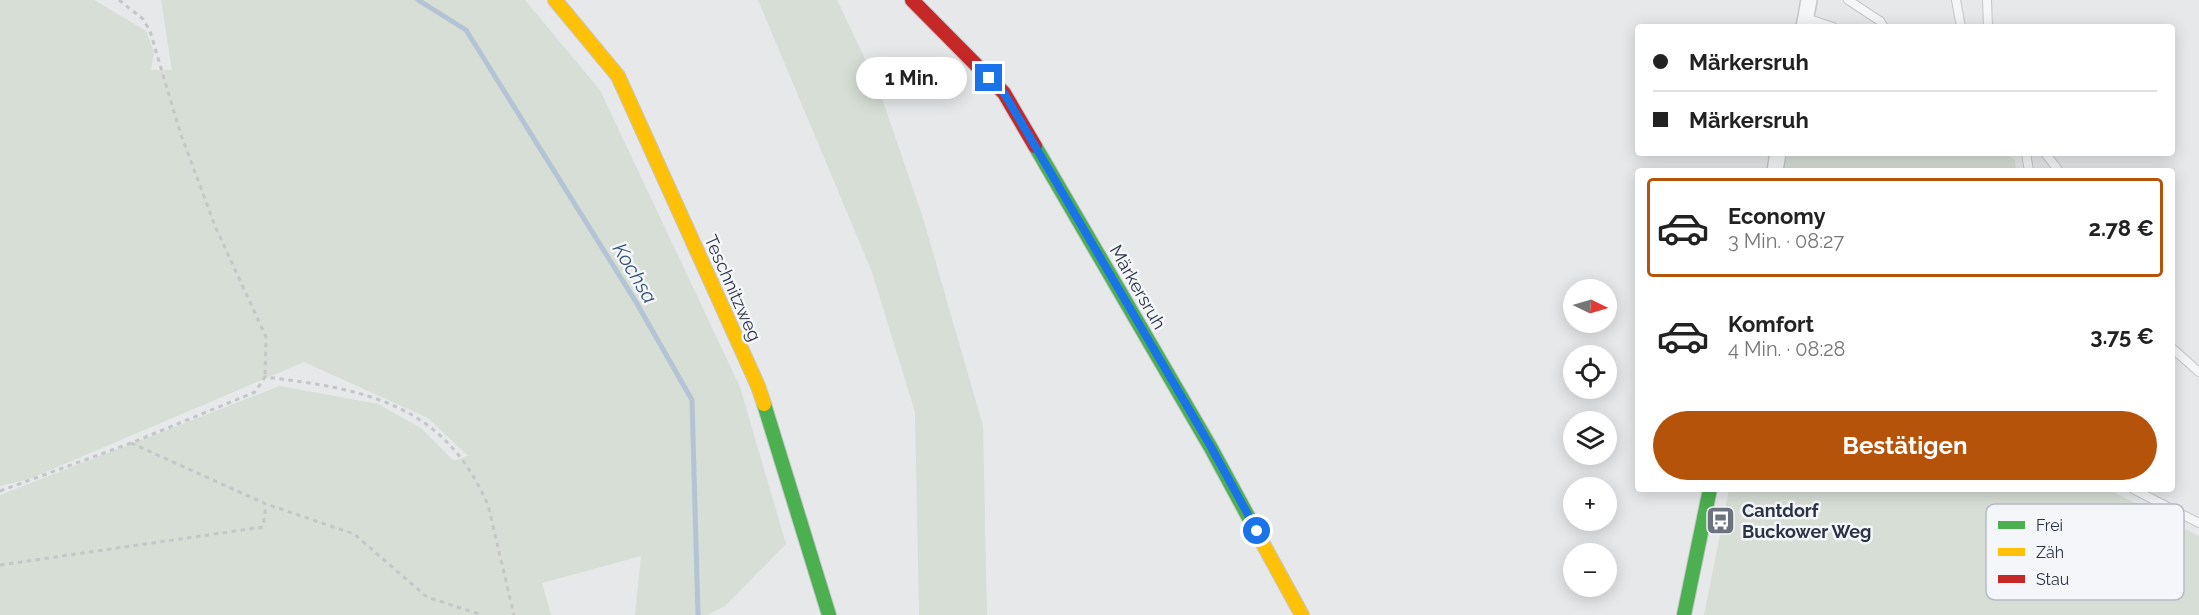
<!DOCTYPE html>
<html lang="de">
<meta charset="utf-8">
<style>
body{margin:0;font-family:Raleway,sans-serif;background:#f2f2f2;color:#222;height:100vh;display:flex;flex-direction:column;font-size:22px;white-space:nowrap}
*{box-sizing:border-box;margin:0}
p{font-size:20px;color:#767676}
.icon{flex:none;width:33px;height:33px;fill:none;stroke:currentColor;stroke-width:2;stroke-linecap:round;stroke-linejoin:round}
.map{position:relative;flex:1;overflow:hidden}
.panel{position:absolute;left:1635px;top:168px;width:540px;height:324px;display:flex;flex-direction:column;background:#fff;border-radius:6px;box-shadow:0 3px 15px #0003}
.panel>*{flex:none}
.banner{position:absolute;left:1635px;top:24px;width:540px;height:132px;border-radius:6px;box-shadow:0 3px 15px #0003;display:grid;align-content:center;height:132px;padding:0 18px;background:#fff}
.needle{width:39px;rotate:95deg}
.buttons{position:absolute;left:1563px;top:279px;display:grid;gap:12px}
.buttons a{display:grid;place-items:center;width:54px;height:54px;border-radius:50%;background:#fff;box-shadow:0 3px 15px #0003;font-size:30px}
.end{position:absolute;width:27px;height:27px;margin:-14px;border:8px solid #1a73e8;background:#fff;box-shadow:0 0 0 3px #fff}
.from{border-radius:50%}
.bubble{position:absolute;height:42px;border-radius:21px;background:#fff;box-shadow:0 3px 15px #0003;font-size:20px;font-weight:700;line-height:42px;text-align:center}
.banner b{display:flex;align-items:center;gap:21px;height:57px;font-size:22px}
.banner b+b{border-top:2px solid #e0e0e0}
.banner i{width:15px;height:15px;background:#222}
ul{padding:10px 0 0;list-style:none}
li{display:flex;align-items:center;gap:18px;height:99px;margin:0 12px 9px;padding:0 6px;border:3px solid transparent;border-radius:6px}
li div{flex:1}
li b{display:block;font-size:22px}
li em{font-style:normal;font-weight:700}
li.current{border-color:#b45309}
li>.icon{width:54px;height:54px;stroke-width:1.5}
.cta{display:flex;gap:12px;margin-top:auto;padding:12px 18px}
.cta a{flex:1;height:69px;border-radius:36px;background:#b45309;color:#fff;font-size:24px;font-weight:700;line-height:69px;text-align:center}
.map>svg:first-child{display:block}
.green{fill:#d6ded6}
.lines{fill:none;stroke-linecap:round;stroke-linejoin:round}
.stream{stroke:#b4c4d5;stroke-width:5}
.lane-casing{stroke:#c4c6c8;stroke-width:10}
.street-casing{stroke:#c4c6c8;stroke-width:18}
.fast-casing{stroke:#c4c6c8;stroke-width:16}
.slow-casing{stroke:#c4c6c8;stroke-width:16}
.jam-casing{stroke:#c4c6c8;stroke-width:16}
.path{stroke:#c5c6ca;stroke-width:3;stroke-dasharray:4.5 4.5;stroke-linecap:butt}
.lane{stroke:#f5f6f7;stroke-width:8}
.street{stroke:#f5f6f7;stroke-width:15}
.fast{stroke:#4caf50;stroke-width:14}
.slow{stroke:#ffc107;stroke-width:14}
.jam{stroke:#c62828;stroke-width:14}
.route{stroke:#1a73e8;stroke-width:8}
.labels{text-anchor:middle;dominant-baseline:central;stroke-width:5;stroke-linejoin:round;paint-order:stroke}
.street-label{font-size:18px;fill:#2b3445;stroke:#f4f6f9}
.poi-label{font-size:18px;font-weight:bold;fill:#2b3445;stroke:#f4f6f9;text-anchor:start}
.water-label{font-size:20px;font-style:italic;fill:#34527a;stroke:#f4f6f9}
.key{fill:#f4f6f9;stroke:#b8bcc3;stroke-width:1.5}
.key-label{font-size:16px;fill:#2b3445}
</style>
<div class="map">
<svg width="2199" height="615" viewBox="0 0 2199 615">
<rect width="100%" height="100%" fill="#e6e8ea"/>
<path class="green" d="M0,0h94l52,31 8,21 -3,18h21l-11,-70h364l75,90 140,297 46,157 -61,62 -18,9h-72l6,-59 -99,27 9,32h-551v-120l280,-109 98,18 43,24 33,33 14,-5 -40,-38 -124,-56 -275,117 -29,7z
M758,0h79l40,84 46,134 60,208 4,189h-68l-4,-203 -43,-140z
M1788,153h217l10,7 1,11h-232z
M1729,489h379l91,47v79h-495z"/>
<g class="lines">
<path class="stream" d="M418,0l48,30 170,272 56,98 6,215"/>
<defs>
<path id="lane" d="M1848,0l32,21 4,6
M1956,0l5,27
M1987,0l1,27
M1806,18l27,9
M2026,153l3,18
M2045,153l14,18
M2172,348l27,24
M2133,489l66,34"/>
<path id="street" d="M1804,27l5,-27
M1775,171l3,-18"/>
<path id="fast" d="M1035,146l176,302 45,83
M764,404l65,211
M1684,615l26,-126"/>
<path id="slow" d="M555,0l63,76 140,310 6,18
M1256,531l46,84"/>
<path id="jam" d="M912,0l92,93 31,53"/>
</defs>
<use href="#lane" class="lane-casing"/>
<use href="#street" class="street-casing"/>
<use href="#fast" class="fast-casing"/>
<use href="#slow" class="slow-casing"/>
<use href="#jam" class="jam-casing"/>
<path class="path" d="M119,0l24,19 7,12 30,101 35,94 51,111 -1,40
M131,443l135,61 88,30 73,63 55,18
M0,491l131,-48 124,-51 10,-15c99,12 178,26 222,126 4,11 6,25 9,36 6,25 12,51 18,76
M0,565l263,-38 3,-22"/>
<use href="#lane" class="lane"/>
<use href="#street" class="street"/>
<use href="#fast" class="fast"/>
<use href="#slow" class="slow"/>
<use href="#jam" class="jam"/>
</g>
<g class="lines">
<path class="route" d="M989,78l15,15 207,354 46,84"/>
</g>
<defs>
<symbol id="bus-square" viewBox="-11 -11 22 22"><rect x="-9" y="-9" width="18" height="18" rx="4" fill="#6c737f" stroke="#f4f6f9"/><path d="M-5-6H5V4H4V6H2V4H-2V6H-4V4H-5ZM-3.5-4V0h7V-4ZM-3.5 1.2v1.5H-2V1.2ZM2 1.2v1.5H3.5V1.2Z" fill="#fff"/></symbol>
</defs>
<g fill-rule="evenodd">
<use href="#bus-square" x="1704" y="504" width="33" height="33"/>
</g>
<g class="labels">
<g class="street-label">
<text transform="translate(1138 287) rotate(60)">Märkersruh</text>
<text transform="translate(733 288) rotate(66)">Teschnitzweg</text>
</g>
<g class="poi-label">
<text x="1742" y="510">Cantdorf<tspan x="1742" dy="21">Buckower Weg</tspan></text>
</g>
<g class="water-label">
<text transform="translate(635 273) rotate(59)">Kochsa</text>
</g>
</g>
<rect x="1986" y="504" width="198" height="96" rx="9" class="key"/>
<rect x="1998" y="521" width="27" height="8" fill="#4caf50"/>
<rect x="1998" y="548" width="27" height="8" fill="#ffc107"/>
<rect x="1998" y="575" width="27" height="8" fill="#c62828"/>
<g class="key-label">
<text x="2036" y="531">Frei</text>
<text x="2036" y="558">Zäh</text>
<text x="2036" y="585">Stau</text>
</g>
</svg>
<div class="buttons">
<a><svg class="needle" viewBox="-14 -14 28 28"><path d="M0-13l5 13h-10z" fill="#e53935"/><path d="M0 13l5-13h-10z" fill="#767676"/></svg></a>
<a><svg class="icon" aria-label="locate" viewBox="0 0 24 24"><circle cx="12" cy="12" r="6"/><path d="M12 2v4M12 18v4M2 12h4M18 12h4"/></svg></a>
<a><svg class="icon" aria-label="layers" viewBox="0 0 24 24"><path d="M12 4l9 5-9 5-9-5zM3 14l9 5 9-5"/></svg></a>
<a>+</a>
<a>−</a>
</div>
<i class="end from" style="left:1257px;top:531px"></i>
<i class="end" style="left:989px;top:78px"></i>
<div class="bubble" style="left:856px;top:57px;width:111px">1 Min.</div>
<div class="banner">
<b><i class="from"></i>Märkersruh</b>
<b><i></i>Märkersruh</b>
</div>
<section class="panel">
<ul>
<li class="current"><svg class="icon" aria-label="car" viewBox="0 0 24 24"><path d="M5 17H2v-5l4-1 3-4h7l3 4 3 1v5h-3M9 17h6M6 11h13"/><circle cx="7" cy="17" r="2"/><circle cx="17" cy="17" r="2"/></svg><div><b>Economy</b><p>3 Min. · 08:27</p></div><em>2.78 €</em></li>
<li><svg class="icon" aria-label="car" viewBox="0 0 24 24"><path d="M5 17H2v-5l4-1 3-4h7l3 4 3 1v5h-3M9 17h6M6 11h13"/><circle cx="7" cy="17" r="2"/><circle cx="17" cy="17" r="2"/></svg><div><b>Komfort</b><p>4 Min. · 08:28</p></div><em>3.75 €</em></li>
</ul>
<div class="cta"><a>Bestätigen</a></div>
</section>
</div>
